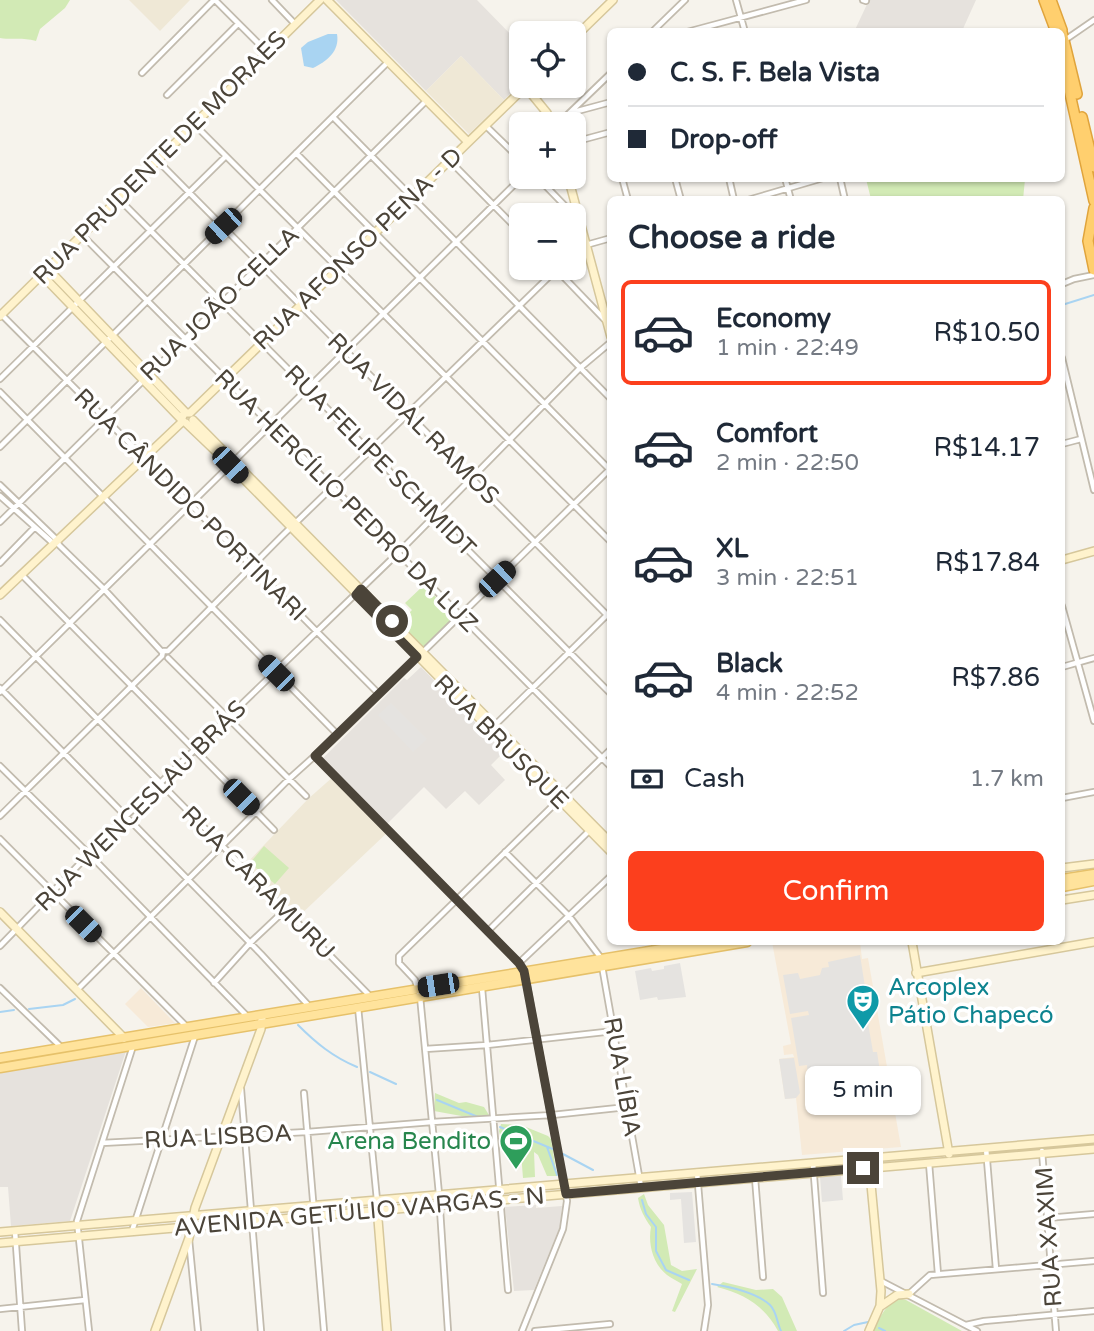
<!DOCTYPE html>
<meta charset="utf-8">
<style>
body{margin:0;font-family:"Varela Round",sans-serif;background:#f2f2f3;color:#1f2937;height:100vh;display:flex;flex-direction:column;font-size:26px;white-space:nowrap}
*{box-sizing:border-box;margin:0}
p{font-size:23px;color:#747a83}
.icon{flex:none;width:38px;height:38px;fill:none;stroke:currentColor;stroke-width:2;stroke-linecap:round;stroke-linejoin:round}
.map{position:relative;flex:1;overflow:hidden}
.drawer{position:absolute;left:607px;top:196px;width:458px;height:749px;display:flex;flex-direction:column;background:#fff;border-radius:10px;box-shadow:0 2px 5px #0004}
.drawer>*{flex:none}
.top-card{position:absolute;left:607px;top:28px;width:458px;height:154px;border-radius:10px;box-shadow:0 2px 5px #0004;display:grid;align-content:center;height:154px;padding:0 21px;background:#fff}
.tools{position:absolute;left:509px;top:21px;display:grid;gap:14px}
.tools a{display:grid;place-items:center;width:77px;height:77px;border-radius:10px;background:#fff;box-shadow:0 2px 5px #0004;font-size:35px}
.end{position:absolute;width:32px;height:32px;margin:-16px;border:9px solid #4b4439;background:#fff;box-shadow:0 0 0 4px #fff}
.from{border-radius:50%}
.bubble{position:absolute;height:49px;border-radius:10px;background:#fff;box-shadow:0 2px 5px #0004;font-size:23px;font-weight:600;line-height:49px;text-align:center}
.car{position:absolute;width:21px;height:42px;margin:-21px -10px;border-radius:9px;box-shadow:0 0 5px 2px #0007;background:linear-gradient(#222 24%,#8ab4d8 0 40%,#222 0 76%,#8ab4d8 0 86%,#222 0)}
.top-card b{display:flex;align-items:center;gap:24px;height:66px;font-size:26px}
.top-card b+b{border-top:2px solid #e0e1e3}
.top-card i{width:18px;height:18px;background:#1f2937}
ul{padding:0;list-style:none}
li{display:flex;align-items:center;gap:21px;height:105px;margin:0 14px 10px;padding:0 7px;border:4px solid transparent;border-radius:10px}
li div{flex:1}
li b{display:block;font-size:26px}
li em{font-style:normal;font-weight:600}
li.current{border-color:#fc3f1d}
li>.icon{width:63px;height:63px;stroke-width:1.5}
h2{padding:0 21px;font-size:32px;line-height:84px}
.pay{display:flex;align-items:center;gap:18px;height:77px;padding:0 21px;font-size:26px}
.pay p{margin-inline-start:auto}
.action{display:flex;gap:14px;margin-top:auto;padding:14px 21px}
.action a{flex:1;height:80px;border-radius:10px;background:#fc3f1d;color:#fff;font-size:28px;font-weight:600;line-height:80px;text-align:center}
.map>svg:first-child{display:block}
.commercial{fill:#f7ead8}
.industrial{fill:#e6e2dd}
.education{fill:#efe8d6}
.green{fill:#d2eab5}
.parking{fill:#e5e3e0}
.water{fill:#a9d4f2}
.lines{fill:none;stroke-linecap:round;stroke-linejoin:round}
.stream{stroke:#a9d4f2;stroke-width:2}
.street-casing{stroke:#c2bbae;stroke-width:8}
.secondary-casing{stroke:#d6c79b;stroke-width:10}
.primary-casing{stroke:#e6c16a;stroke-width:11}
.highway-casing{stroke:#e0a43c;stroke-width:12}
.street{stroke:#fff;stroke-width:4.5}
.secondary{stroke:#fff3cd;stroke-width:7}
.primary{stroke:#ffe39c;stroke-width:8}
.highway{stroke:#ffcf6e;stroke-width:9}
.route{stroke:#4b4439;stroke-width:9}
.labels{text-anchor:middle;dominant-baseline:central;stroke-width:7;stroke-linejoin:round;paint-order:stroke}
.street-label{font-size:24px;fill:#4b4439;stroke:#fff}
.culture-label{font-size:24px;fill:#0d838f;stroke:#fff;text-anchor:start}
.leisure-label{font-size:24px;fill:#27864d;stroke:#fff;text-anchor:end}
</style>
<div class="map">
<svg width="1094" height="1331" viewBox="0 0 1094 1331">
<rect width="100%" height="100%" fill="#f6f3ec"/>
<path class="commercial" d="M772,942h88l2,17 6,-1 33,189 -99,8 -6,-57 -11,1 -6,-40 15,-2 -1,-3 -9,1 -1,-9 8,-2z
M141,988l29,30 5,5 -27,4 -23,-23z"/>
<path class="industrial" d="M336,0h141l44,45v37l-17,18 -43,-44 -35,35z
M869,0h107l-14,31 -108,1z
M421,667l83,85 -13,13 14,15 -26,25 -14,-14 -19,18 -22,-22 -37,37 -64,-66 81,-80 3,2z
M126,1051l-56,170 -59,5 -3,-39h-8v-115z
M536,1205v3l26,-2 -2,20 -26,64 -20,1 -9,-84z"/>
<path class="education" d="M129,0h61l-30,31z
M461,56l43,44 -35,34 -43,-43z
M334,776l55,55 -92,87 -53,-52 64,-67z"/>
<path class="green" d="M0,0h70l-5,8 -25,21 -4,12c-14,-4 -23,-1 -36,-3z
M866,179v-1l159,1 -2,21 -152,-1z
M424,585l31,32 -32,31 -24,-25 13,-13 -7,-7z
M264,846l25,22 -14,16 -25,-21z
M435,1093l24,10 7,-1 18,5 5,8 -22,2 -33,-6z
M501,1124l20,1 27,11 3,3 6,37h-10l-9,-21 -4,-3 1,25 -12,1 -2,-25 10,-2 -12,-2 -18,-10 -2,-8z
M644,1194l4,11 16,20 7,40 11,6 15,-2 -22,43 -3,-1 10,-27c-5,-3 -11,-6 -15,-9 -15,-12 -19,-32 -16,-48 -7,-10 -11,-17 -13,-29z
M723,1282l33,8 17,-1 9,8 15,34h-19c-14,-25 -33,-37 -61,-44z
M898,1298l8,2 56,31h-89c8,-15 11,-24 25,-33z"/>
<path class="parking" d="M391,703l36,36 -14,13 -35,-37z
M860,955l5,32 -3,1 11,64h4l4,26 -17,3 2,2 2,11 -22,4v3l-33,3 -8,-26 3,-2 -1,-11 -8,1 -8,-48 18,-3 -1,-4 -18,3 -7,-39 15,-2 2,6 20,-4 2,-7 7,-1 -1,-5z
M680,963l6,34 -28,3 -1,-3 -17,3 -5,-29 16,-3 1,3 12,-2v-3z
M794,1058l6,35 -4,5 -11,1 -6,-40z
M841,1176l2,24 -21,2 -2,-25z
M692,1192l4,50 -12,1 -3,-44 -11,1v-7z"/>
<path class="water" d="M328,34h9c3,17 -10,27 -24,34l-9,-2 -3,-18 7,-6z"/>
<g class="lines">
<path class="stream" d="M1062,305l32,-10
M29,1009l34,-4 12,-6
M0,1012l14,-2
M298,1025c18,18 35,32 59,42
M370,1072l26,12
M437,1100l41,17
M500,1127l55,23
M547,1147l10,28
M563,1154l30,16
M642,1200l4,14 10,13v24l10,19 23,10
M712,1284c19,3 44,8 58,21 7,7 7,18 11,26
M879,1328l6,3
M844,1331l10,-6 14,-3"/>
<defs>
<path id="street" d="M215,0l52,52
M272,0l23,24
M736,0l9,32
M863,0l3,1
M652,32l33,-32
M687,32l119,-32
M1065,40l29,-20
M142,73l72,-73
M167,95l71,-71
M574,112l37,-10
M333,117l278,282
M194,124l417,418
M558,124l53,-51
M486,126l36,35
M574,142l37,-10
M296,153l315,318
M157,160l454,459
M450,161l72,73
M537,177l34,35 6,2
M622,178l6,22
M675,178l6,22
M729,178l5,22
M785,178l6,22
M840,178l5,22
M119,199l492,495
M748,200l75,-22
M82,235l529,532
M586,245l25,-7
M574,252l11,-10
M555,268l50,52
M1062,284l12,-5 20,-4
M2,315l377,379
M1062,358l32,132
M0,379l226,-223
M0,392l338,343
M1062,444l19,-5
M0,447l388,-385
M0,485l57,55 2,5 44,43 59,64
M0,496l54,48
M0,522l427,-422
M0,563l34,-35
M21,574l253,256
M1062,606l32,115
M0,620l369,375
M168,658l138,138
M1062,667l32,-9
M0,688l261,266 48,52
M0,692l522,-515
M494,726l117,-115
M315,756l204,207 5,8
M0,766l89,88 158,162
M1062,798l32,-6
M0,816l162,-160 1,-5h5l114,-115 276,-268
M0,839l187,188
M505,852l64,64 32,42
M488,931l103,-102
M0,946l125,-129 273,-264 182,-185 31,-26
M519,963l92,-87
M602,966l39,221
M214,983l36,-40 35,-33
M0,988l61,59
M482,988l26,302
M77,990l212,-211 49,-44 273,-267
M358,1007l19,193
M425,1049l62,-4 127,-14
M241,1089l20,242
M304,1093l20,238
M102,1143l205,-11 125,-10 120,-7 75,-8
M986,1148l10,121
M1042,1151l14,180
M813,1163l10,130
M929,1163l9,111
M697,1172l11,133 -4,26
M755,1178l8,99
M1047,1218l47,-4
M15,1231l7,100
M132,1231l63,-195
M189,1239l9,92
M881,1281l96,50
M909,1294l21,-19 164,-14
M0,1309l85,-9
M966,1325l18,-4 110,-10
M89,1331l-12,-110 56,-175
M448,1331l-9,-137 -19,-198 -5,-16 -16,-17v-7l212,-207
M522,1331l41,-102 4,-28 -41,-221
M535,1331l75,-7"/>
<path id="secondary" d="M327,0l141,142
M574,38l39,-38
M525,86l22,27 5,11
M568,177l43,160
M48,269l138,144
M42,275l140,145
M0,316l320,-316
M182,418l2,-5h6l336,-327
M193,420l418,423
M186,423l44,42 381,387
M1062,560l32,-9
M0,595l183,-174
M1062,868l32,-4
M1062,900l32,-5
M0,912l124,126
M912,942l37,212
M916,973l178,-31
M377,1207l10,124
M0,1232l1094,-93
M0,1243l1094,-94
M881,1306l16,-11 12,-1
M155,1331l34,-93 6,-30 66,-179 1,-10
M869,1331l11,-25 1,-15 -12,-128"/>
<path id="primary" d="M1062,879l32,-5
M1062,887l32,-6
M0,1058l704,-116
M0,1068l747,-126"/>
<path id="highway" d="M1044,0l12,32
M1051,0l11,30
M1062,32l15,62
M1062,58l32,143
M1082,117l12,50
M1094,208l-6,33 6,29"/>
</defs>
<use href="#street" class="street-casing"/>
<use href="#secondary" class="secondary-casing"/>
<use href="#primary" class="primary-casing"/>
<use href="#highway" class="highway-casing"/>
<use href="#street" class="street"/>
<use href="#secondary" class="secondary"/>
<use href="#primary" class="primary"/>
<use href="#highway" class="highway"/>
</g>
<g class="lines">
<path class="route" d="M392,621l-31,-32 -5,6 61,62 -102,99 204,207 5,8 42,223 297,-26"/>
</g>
<defs>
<symbol id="theatre-pin" viewBox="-11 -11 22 30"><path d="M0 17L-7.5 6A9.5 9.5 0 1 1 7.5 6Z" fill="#0f9aa8" stroke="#fff"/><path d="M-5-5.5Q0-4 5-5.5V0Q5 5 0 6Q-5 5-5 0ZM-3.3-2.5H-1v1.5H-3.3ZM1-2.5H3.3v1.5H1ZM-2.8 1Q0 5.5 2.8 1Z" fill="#fff"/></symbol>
<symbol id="stadium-pin" viewBox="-11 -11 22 30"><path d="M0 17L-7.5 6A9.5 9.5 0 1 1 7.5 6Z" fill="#2e9e5b" stroke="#fff"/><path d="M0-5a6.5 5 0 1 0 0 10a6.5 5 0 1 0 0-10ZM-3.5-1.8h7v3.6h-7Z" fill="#fff"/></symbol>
</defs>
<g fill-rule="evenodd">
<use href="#theatre-pin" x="844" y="982" width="38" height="52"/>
<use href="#stadium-pin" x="497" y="1122" width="38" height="52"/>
</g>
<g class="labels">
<g class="street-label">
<text transform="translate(160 158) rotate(-45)">RUA PRUDENTE DE MORAES</text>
<text transform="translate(358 249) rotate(-44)">RUA AFONSO PENA - D</text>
<text transform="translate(220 304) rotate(-44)">RUA JOÃO CELLA</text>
<text transform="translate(413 419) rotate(45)">RUA VIDAL RAMOS</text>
<text transform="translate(380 461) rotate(45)">RUA FELIPE SCHMIDT</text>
<text transform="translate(346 501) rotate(45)">RUA HERCÍLIO PEDRO DA LUZ</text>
<text transform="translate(190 505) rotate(45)">RUA CÂNDIDO PORTINARI</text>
<text transform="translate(501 742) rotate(45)">RUA BRUSQUE</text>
<text transform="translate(141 806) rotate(-45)">RUA WENCESLAU BRÁS</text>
<text transform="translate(258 883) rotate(45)">RUA CARAMURU</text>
<text transform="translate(622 1077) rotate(80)">RUA LÍBIA</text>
<text transform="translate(218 1137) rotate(-3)">RUA LISBOA</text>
<text transform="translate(359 1212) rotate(-5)">AVENIDA GETÚLIO VARGAS - N</text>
<text transform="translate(1049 1237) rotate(-94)">RUA XAXIM</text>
</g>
<g class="culture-label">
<text x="888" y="987">Arcoplex<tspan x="888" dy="28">Pátio Chapecó</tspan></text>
</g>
<g class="leisure-label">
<text x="491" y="1141">Arena Bendito</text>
</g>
</g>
</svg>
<div class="tools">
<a><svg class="icon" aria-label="locate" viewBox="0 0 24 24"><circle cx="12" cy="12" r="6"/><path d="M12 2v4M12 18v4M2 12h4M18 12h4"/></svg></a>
<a>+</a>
<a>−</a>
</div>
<i class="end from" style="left:392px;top:621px"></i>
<i class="end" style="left:863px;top:1168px"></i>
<div class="bubble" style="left:805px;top:1066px;width:116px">5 min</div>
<i class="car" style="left:223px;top:226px;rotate:227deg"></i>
<i class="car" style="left:230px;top:465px;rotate:136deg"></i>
<i class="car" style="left:497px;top:579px;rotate:46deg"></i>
<i class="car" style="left:276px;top:673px;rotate:315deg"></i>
<i class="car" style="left:241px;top:797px;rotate:135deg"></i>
<i class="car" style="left:83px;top:924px;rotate:135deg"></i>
<i class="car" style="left:438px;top:985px;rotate:261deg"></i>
<div class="top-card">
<b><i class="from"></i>C. S. F. Bela Vista</b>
<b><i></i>Drop-off</b>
</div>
<section class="drawer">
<h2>Choose a ride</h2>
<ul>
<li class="current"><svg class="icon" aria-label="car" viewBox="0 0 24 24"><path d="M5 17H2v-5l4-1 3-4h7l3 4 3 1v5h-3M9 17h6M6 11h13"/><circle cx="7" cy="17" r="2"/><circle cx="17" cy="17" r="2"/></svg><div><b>Economy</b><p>1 min · 22:49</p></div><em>R$10.50</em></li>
<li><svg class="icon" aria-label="car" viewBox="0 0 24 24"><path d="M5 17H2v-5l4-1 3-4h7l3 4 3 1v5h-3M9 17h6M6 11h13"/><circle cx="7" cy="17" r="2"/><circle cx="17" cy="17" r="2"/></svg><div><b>Comfort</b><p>2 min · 22:50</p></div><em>R$14.17</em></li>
<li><svg class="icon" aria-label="car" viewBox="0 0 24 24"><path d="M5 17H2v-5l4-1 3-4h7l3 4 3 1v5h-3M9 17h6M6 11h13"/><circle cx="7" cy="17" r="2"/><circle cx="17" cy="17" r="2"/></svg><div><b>XL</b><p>3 min · 22:51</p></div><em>R$17.84</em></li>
<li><svg class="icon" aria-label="car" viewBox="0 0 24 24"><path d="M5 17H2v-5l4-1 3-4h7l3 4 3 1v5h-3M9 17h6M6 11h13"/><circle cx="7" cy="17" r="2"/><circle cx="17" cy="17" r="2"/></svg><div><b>Black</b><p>4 min · 22:52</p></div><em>R$7.86</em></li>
</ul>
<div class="pay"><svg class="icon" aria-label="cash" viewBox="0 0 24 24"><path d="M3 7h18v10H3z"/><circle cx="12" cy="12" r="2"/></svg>Cash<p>1.7 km</p></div>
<div class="action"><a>Confirm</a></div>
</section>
</div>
